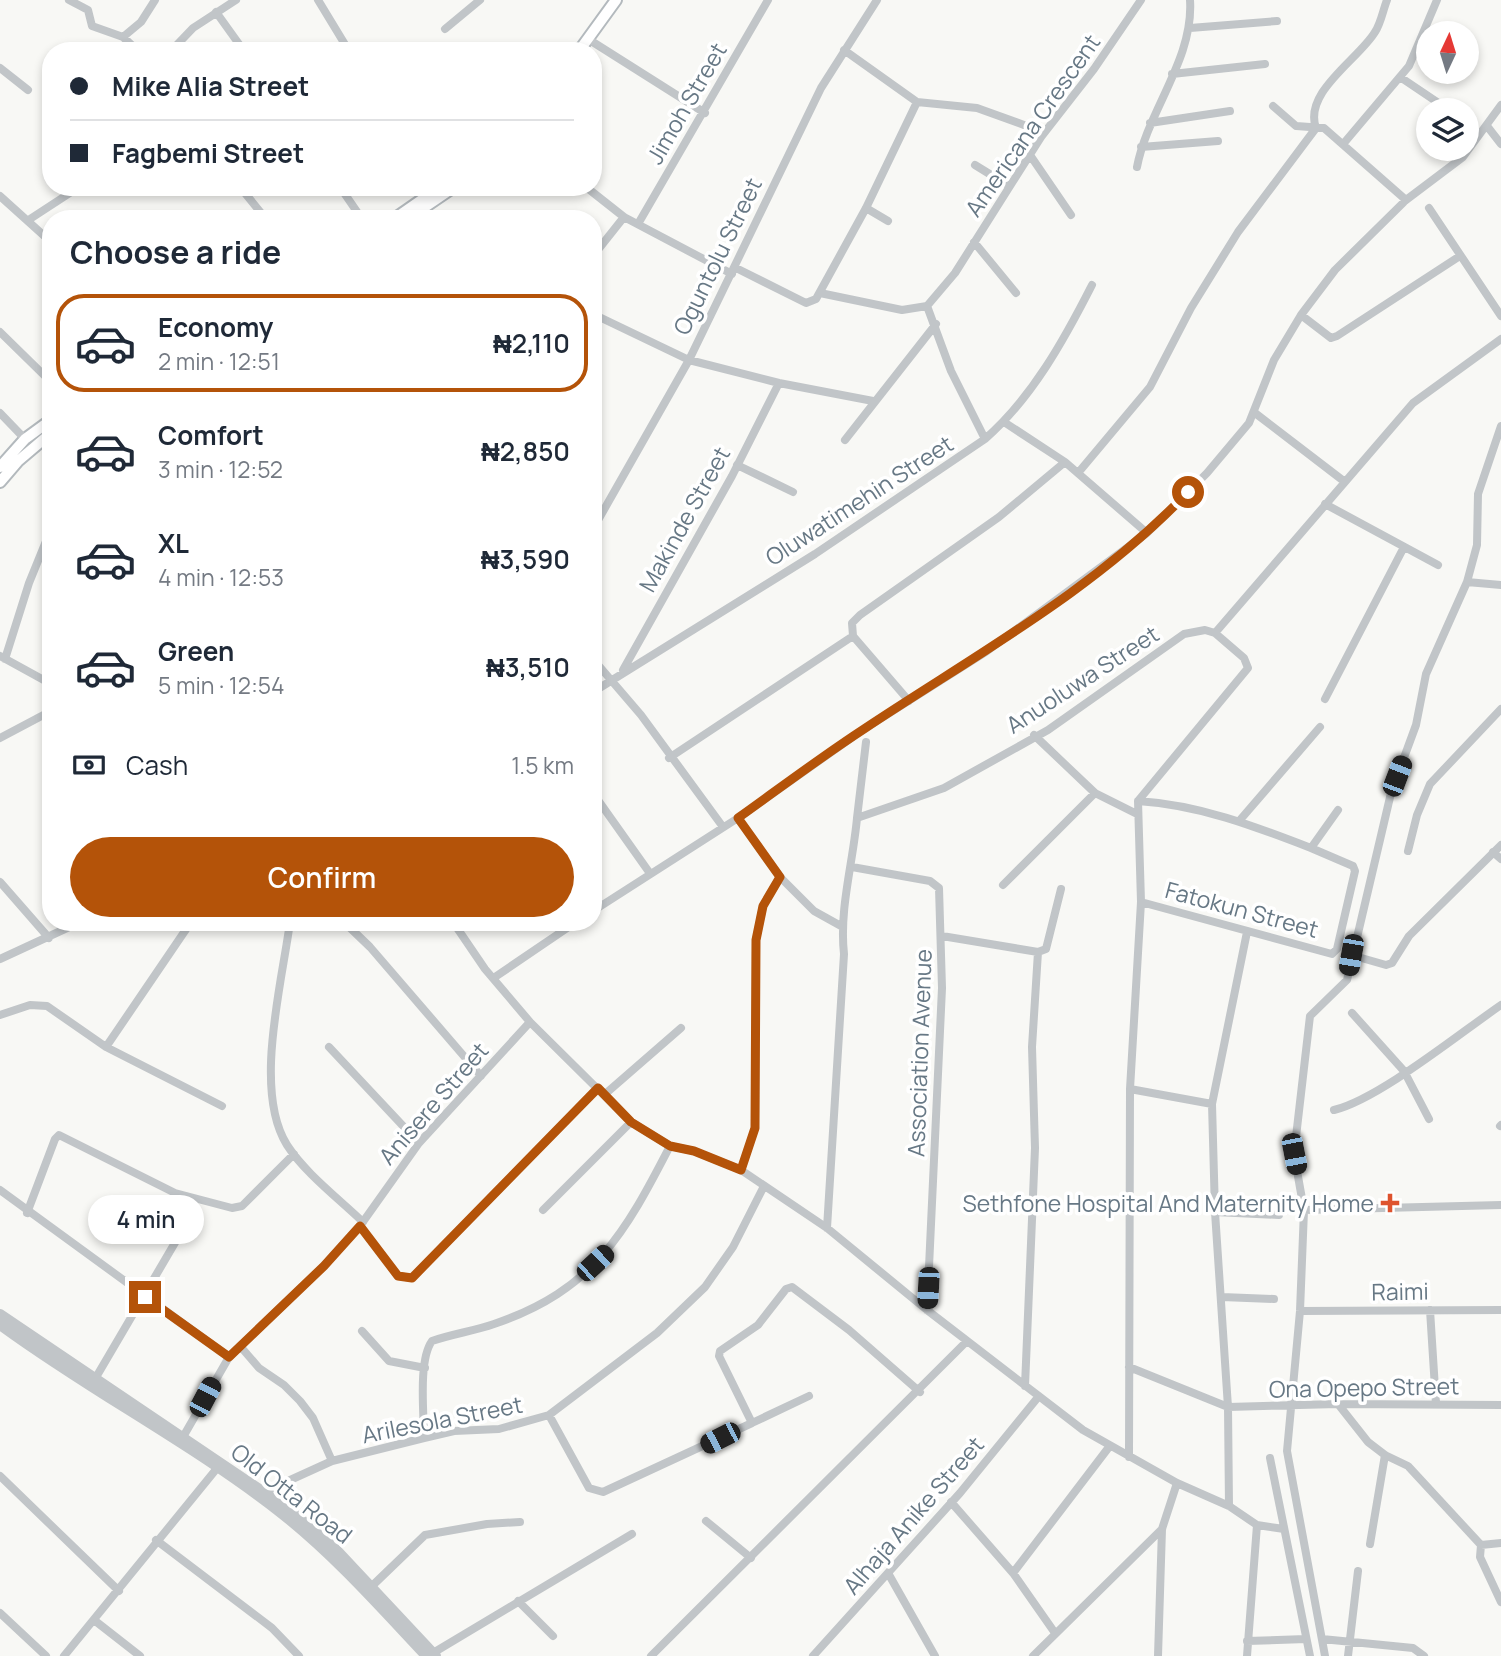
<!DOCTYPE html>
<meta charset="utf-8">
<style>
body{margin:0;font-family:Manrope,sans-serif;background:#f6f6f7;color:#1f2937;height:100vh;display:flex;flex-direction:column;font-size:26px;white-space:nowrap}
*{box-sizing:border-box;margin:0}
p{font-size:23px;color:#747a83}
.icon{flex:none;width:38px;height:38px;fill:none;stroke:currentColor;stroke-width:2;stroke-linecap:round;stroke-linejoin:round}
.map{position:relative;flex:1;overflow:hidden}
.panel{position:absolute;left:42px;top:210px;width:560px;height:721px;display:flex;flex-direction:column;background:#fff;border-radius:28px;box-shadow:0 4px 10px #0003}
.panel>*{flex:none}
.guide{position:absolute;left:42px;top:42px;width:560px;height:154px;border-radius:28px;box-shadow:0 4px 10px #0003;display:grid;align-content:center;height:154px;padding:0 28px;background:#fff}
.needle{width:46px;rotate:4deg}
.buttons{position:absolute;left:1416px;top:21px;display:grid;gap:14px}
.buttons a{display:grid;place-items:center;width:63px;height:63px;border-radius:50%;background:#fff;box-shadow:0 4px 10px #0003;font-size:35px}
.end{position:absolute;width:32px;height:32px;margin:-16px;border:9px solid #b45309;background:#fff;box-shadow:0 0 0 4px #fff}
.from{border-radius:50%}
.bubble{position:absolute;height:49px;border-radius:24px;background:#fff;box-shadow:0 4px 10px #0003;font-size:23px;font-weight:600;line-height:49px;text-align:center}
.car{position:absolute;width:21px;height:42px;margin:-21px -10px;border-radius:9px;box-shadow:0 0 5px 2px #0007;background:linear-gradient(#222 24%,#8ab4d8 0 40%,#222 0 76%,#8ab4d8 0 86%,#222 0)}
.guide b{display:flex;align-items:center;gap:24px;height:66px;font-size:26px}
.guide b+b{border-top:2px solid #e0e1e3}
.guide i{width:18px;height:18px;background:#1f2937}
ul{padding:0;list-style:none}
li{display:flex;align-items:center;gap:21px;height:98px;margin:0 14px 10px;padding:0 14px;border:4px solid transparent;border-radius:28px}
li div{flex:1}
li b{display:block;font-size:26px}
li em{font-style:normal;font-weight:600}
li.selected{border-color:#b45309}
li>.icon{width:63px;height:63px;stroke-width:1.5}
h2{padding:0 28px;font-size:32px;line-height:84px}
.pay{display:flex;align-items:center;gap:18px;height:77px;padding:0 28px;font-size:26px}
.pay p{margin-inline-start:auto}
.primary-button{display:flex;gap:14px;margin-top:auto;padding:14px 28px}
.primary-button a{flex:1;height:80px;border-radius:42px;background:#b45309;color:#fff;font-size:28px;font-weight:600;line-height:80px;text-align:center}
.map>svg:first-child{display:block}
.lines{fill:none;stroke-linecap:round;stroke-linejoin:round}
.secondary-casing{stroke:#b3b9bd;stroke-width:14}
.minor{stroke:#c1c5c8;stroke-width:8}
.tertiary{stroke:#c1c5c8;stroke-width:10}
.secondary{stroke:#fff;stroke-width:10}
.route{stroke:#b45309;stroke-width:9}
.poi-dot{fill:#de532e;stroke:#fff;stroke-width:2.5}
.labels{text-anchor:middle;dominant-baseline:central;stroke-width:7;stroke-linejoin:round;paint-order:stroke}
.street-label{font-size:23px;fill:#677885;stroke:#fff}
.poi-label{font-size:23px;fill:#677885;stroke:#fff;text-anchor:end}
</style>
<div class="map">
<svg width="1501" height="1656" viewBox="0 0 1501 1656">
<rect width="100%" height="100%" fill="#f8f8f5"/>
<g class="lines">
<defs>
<path id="secondary" d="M579,51l37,-51
M394,219l46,-32
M407,219l47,-32
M0,467l25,-28 26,-19
M0,482l18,-21 33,-28"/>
</defs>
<use href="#secondary" class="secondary-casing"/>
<path class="minor" d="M69,0l19,10 4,16 31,11 15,14
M318,0l31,51
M216,12l28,39
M1190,28l87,-7
M445,29l35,-29
M123,37l18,-15 14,-22
M588,39l117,74
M844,50l73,52 60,6 47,17 17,12
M171,51l22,-23 43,-28
M0,68l28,22
M1172,74l93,-10
M1400,77l46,31
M1273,106l23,20 28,2 82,72
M1150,123l80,-12
M1487,126l14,18
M1344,143l65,-77 28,-66
M1141,147l77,-6
M1030,155l41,60
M975,165l34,21
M1137,167c11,-57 57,-108 53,-167
M240,187l26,32
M340,187l22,32
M586,187l38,30 108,57
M0,196l51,46
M866,208l22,13
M1429,208l72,108
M30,219l49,-32
M638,224l130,-224
M974,242l42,51
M593,256l31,-39
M736,268l70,35 10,-4 50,-91 51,-106
M820,293l82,17 25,-4 24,65 34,68
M927,306l28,-33 86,-136 53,-68 47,-69
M593,314l96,46 90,23 94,18
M1301,315l30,23 6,-2 123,-80
M0,332l51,50
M0,413l25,26
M1255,413l90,69
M1004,422l61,40 82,71
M845,440l91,-116
M737,465l56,27
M1078,473l72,-86 41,-79 47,-76 78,-104c-13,-36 43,-69 59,-96 6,-9 8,-22 12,-32
M1325,504l113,61
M593,529l96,-169 132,-272 56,-88
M1467,582l34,3
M853,636l56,65
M0,656l51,28
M5,659l24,-76 22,-54
M593,659l48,56 82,112
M623,670l109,-194 47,-93
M593,692l222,-138 170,-115c47,-41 79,-99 107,-154
M1325,699l79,-152
M1034,735l61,58 42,21
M0,738l51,-27
M669,758l184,-122 -1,-13 8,-8 139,-98 66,-55
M593,793l56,79
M1138,801c62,4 116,25 173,47l27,-38
M738,818l42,59 -17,29 -7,34 -1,188 -14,42
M857,818l9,-76
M1240,820l80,-93
M1408,851l9,-36 13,-31 71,-75
M1493,852l8,7
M852,867l78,14 9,7 3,100 -15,322
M780,877l34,34 27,15
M0,882l49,56
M1003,885l92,-92
M1141,902l191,52 5,-5 18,-78 -2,-5 -42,-18
M593,911l145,-93 126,-89 123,-78 160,-118 60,-60 42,-50 25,-63 27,-45 34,-45 71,-70 57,-43 38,-52
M290,922c-8,61 -37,169 -3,223 18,28 51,53 76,77
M344,922l26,25 111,129
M453,922l32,47 45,53 101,100 39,24 24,5 47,19 86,58 100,82 156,120 94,53 52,23 28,19 -10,131
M942,936l96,16 8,-3 15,-60
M1351,955l35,10 6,-2 17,-27 92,-91
M0,959l80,-37
M495,977l81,-55
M1352,1013l52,58 25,48
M0,1015l30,-10 17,1 59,41 116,59
M106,1047l85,-125
M329,1047l90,96
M1130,1089l82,15
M604,1095l77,-67
M1334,1110c45,-11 126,-77 167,-105
M1500,1126l1,-1
M0,1190l229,167
M543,1210l88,-88
M1304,1210l197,-5
M1215,1212l64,3
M27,1213l28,-74 4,-4 116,58 57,15 10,-2 52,-52
M360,1226l38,50 14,2 186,-190
M827,1228l17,-274c-5,-45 9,-91 13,-136l87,-30 104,-58 136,-96 21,-4 10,3 198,-230 88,-64
M1222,1297l52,2
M1430,1310l6,94
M1300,1311l201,-1
M362,1331l27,30 36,7
M240,1346l19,22 25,17 16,16 13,17 19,43
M1129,1367l99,40 110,-3 163,1
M95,1379l81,-138
M1025,1386l10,-238 -3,-101 6,-95
M1338,1404l30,38 17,13 23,11 73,79 -1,12 21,45
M549,1415l40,73 14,4 149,-69 -33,-67 1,-5 38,-26 28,-36 6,-2 57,43 71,62
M752,1423l57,-27
M183,1437l46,-80 95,-91 36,-40 59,-83 111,-121
M424,1438c0,-24 -6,-78 8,-97 20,-7 42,-10 62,-17 100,-34 131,-91 176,-178
M1129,1457l1,-368 11,-187 -3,-101 110,-133 -4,-10 -29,-25
M1270,1458l40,198
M0,1476l119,115
M266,1491l66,-30 92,-23 30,-7 45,-2 50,-14 108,-82 48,-46 28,-40 30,-59
M951,1502l62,71 42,60
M1229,1506l-1,-99 -13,-195 -3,-108 35,-172
M706,1521l45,37
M1257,1525l27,4
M156,1540l116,88 27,28
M1370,1544l15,-89
M1481,1545l20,-2
M888,1573l47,83
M1013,1573l96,-126
M372,1586l53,-51 62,-11 33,-2
M518,1601l35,35
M0,1613l46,43
M94,1620l46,36
M1322,1639l91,9 11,8
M1247,1641l59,-2
M433,1653l199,-119
M64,1656l154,-189
M651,1656l316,-315
M813,1656l147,-163 79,-97
M1033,1656l129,-127
M1158,1656l4,-127 15,-46
M1325,1656l-38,-205 13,-140 4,-101 -10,-56 16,-138 37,-36 44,-187 25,-68 10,-51 41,-92 10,-37 1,-51 23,-68
M1348,1656l10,-85"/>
<path class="tertiary" d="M0,1314l289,195 44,37 103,110
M0,1325c91,67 193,119 282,189 53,42 98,93 144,142"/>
<use href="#secondary" class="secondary"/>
</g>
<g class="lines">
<path class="route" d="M145,1297l84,60 95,-91 36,-40 38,50 14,2 186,-190 33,34 39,24 24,5 47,19 14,-42 1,-188 7,-34 17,-29 -42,-59c42,-30 83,-61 126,-89 111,-74 231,-139 324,-237"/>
</g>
<path class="poi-dot" d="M1386.5 1192.5h7v7h7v7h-7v7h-7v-7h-7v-7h7z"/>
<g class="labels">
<g class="street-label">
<text transform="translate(686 103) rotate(-60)">Jimoh Street</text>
<text transform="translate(1032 125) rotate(-55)">Americana Crescent</text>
<text transform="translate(717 256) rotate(-64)">Oguntolu Street</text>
<text transform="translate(859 500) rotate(-33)">Oluwatimehin Street</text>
<text transform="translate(684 519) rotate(-61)">Makinde Street</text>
<text transform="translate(1082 679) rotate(-33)">Anuoluwa Street</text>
<text transform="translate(1242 909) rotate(15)">Fatokun Street</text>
<text transform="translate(919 1053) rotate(-88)">Association Avenue</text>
<text transform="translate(433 1103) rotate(-49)">Anisere Street</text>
<text transform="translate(1400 1291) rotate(-1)">Raimi</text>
<text transform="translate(1364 1387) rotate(-1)">Ona Opepo Street</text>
<text transform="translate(442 1419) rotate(-11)">Arilesola Street</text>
<text transform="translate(292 1493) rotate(38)">Old Otta Road</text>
<text transform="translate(913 1515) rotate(-49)">Alhaja Anike Street</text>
</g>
<g class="poi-label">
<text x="1374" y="1203">Sethfone Hospital And Maternity Home</text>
</g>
</g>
</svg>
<div class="buttons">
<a><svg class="needle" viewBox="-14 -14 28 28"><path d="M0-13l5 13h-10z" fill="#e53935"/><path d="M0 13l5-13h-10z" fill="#747a83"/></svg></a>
<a><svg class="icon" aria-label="layers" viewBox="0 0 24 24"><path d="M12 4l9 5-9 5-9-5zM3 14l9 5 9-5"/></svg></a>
</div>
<i class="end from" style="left:1188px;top:492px"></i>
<i class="end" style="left:145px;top:1297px"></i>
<div class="bubble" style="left:88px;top:1195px;width:116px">4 min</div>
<i class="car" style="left:1397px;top:776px;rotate:21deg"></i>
<i class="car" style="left:1351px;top:955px;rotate:190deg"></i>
<i class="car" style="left:1294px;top:1154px;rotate:169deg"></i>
<i class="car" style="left:595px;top:1263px;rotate:47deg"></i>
<i class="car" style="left:928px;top:1288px;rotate:183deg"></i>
<i class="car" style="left:205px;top:1397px;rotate:28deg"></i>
<i class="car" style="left:720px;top:1438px;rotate:243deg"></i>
<div class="guide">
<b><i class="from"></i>Mike Alia Street</b>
<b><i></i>Fagbemi Street</b>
</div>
<section class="panel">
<h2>Choose a ride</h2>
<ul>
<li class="selected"><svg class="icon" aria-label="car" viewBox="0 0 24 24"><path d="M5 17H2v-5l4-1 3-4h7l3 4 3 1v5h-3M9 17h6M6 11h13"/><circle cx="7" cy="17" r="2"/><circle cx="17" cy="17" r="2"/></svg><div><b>Economy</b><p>2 min · 12:51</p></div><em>₦2,110</em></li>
<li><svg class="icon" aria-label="car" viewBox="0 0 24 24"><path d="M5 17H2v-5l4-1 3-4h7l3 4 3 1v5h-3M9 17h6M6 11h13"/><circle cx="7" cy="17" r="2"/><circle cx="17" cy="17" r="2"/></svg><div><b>Comfort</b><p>3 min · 12:52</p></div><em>₦2,850</em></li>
<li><svg class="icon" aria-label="car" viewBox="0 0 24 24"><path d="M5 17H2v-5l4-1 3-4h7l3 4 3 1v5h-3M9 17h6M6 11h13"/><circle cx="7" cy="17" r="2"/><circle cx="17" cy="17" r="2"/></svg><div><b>XL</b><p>4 min · 12:53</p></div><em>₦3,590</em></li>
<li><svg class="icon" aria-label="car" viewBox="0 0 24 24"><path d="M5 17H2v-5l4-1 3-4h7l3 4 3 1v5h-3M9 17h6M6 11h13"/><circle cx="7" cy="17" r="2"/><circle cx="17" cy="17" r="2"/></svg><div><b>Green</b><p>5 min · 12:54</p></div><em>₦3,510</em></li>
</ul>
<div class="pay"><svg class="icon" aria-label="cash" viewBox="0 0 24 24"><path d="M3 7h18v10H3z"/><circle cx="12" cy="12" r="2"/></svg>Cash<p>1.5 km</p></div>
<div class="primary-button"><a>Confirm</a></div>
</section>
</div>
